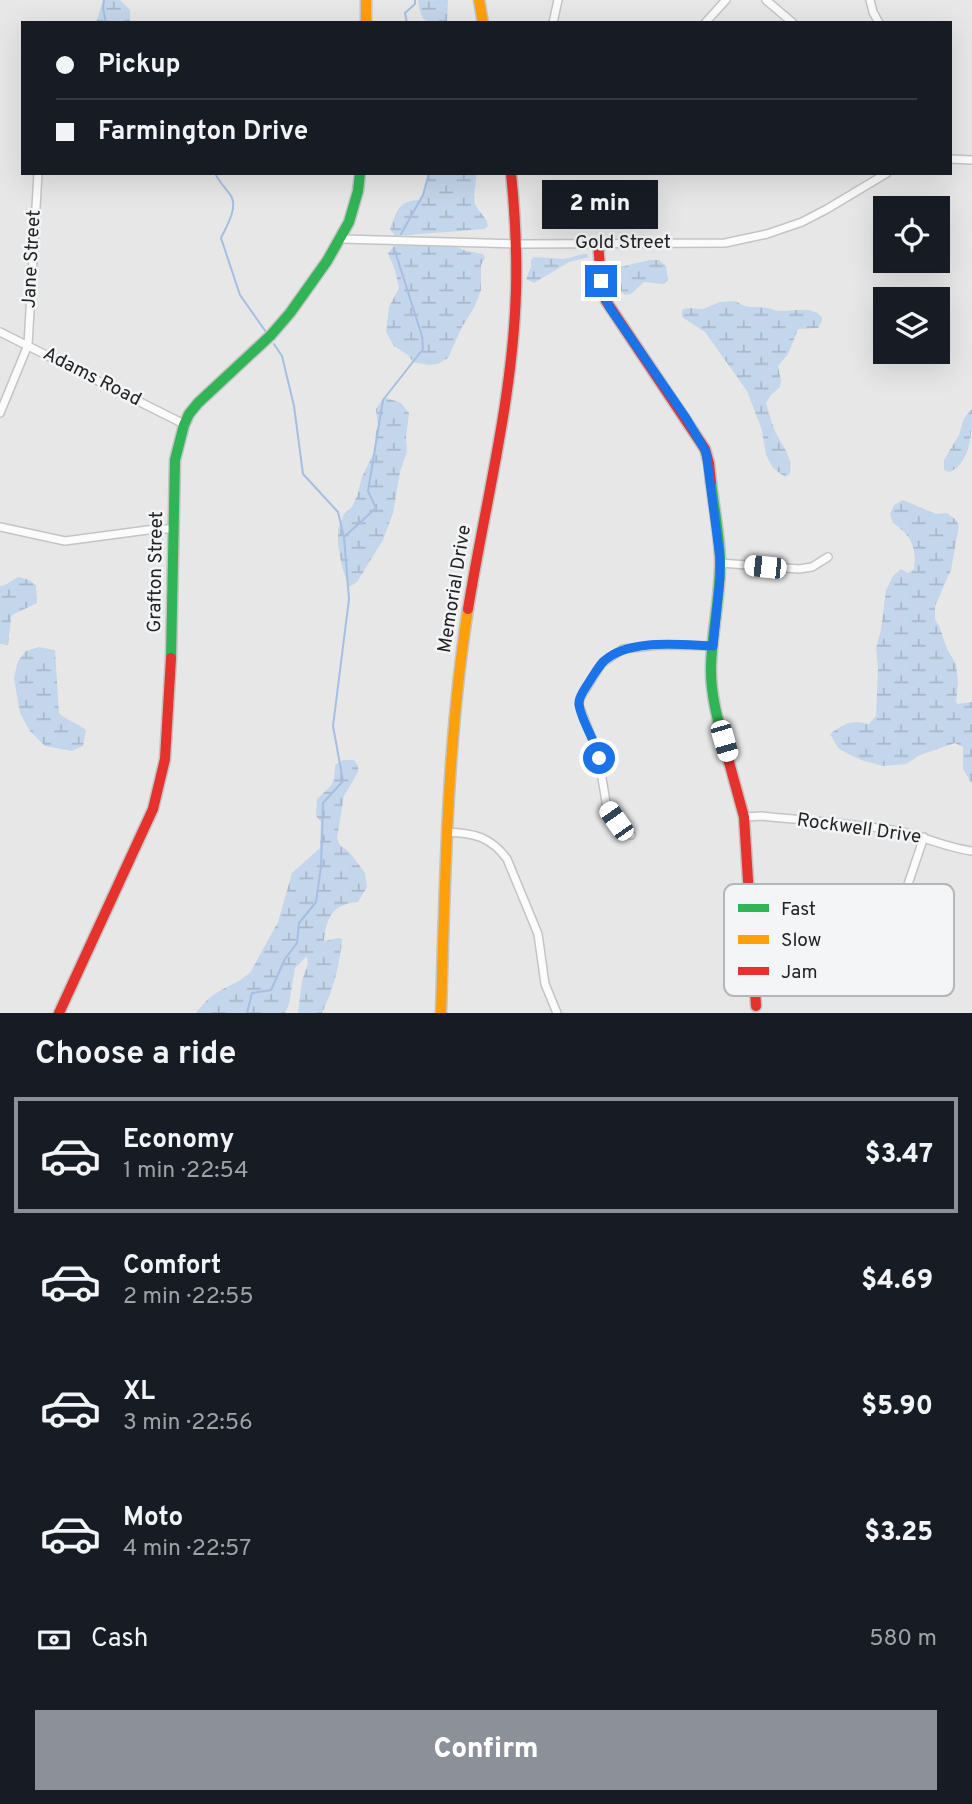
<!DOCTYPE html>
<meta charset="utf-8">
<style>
body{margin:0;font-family:Overpass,sans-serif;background:#20242c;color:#f1f3f6;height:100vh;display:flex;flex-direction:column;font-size:26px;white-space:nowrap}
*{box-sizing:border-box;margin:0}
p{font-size:23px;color:#9ea1a6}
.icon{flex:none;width:38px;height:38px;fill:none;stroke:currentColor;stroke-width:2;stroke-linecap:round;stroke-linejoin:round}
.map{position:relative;height:1013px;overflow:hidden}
.details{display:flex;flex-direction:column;background:#171b24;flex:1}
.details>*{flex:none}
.guide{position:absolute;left:21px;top:21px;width:931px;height:154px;border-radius:0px;box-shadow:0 7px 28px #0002;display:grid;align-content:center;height:154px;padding:0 35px;background:#171b24}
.fabs{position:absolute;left:873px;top:196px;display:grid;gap:14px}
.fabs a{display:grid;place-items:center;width:77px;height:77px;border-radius:0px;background:#171b24;box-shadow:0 7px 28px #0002;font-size:35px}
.end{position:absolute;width:32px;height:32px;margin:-16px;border:9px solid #1a73e8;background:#fff;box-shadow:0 0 0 4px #fff}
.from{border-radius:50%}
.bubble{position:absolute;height:49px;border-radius:0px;background:#171b24;box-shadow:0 7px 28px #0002;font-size:23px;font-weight:800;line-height:49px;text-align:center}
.car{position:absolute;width:21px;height:42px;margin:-21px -10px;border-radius:9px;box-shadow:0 0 5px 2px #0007;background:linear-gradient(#fff 24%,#345 0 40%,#fff 0 76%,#345 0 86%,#fff 0)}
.guide b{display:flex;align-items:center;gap:24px;height:66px;font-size:26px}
.guide b+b{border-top:2px solid #363941}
.guide i{width:18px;height:18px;background:#f1f3f6}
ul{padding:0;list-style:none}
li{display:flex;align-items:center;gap:21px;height:116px;margin:0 14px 10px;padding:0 21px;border:4px solid transparent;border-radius:0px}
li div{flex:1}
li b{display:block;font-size:26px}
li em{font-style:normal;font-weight:800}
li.selected{border-color:#8c9099}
li>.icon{width:63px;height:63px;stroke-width:1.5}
h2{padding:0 35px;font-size:32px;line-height:84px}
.pay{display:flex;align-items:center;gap:18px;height:77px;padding:0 35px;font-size:26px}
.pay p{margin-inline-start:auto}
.button{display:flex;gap:14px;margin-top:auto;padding:14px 35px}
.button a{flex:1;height:80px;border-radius:0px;background:#8c9099;color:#fff;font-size:28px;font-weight:800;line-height:80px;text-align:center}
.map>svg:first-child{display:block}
.wetland{fill:url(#wetland-marsh)}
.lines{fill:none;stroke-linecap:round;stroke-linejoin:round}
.stream{stroke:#a6bee2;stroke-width:2}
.street-casing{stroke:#c4c4c4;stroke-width:10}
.fast-casing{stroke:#c4c4c4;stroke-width:13}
.slow-casing{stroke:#c4c4c4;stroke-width:13}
.jam-casing{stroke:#c4c4c4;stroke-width:13}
.street{stroke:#fbfbfb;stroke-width:7}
.fast{stroke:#30b455;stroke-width:10}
.slow{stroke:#ff9f0a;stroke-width:10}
.jam{stroke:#e5322d;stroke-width:10}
.route{stroke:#1a73e8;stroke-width:9}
.labels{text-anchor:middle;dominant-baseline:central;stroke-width:5;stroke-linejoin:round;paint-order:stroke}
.street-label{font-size:19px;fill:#232324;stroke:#f4f5f6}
.key{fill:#f4f5f6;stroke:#b5b6b7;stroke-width:2}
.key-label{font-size:19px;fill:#232324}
</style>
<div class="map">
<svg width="972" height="1013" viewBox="0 0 972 1013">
<defs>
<pattern id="wetland-marsh" width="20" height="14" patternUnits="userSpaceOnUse" patternTransform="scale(1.75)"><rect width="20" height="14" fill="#c4d6eb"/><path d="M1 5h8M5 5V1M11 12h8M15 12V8" fill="none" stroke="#a8b7c9"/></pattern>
</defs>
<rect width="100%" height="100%" fill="#e7e7e7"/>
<path class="wetland" d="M103,0h17l10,10v13h-34z
M418,0h30l-1,23c-22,0 -26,0 -29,-23z
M430,173h45l1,3c0,9 -4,22 0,30 4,8 10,10 12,20l-3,3 -90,7 -5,-7c7,-18 8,-28 29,-29l6,-10z
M454,245l9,5 20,4 2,4 -4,7v25l-7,18 -12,19 -14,31 -11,6 -8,1 -16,-3 -5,-7 -14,-9 -8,-14 3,-25 10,-19 -4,-18 -7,-17 6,-7z
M584,254h3l2,3 -20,5 -35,21 -8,-4 5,-12v-7l3,-3 30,2z
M650,260h9l7,6 2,15 -4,3 -20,-2 -13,12 -6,1 -4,-3 -1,-25z
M735,301c17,10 16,4 33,7 7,1 3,2 11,3 15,1 31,-6 43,6v4l-4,7 -20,1 -10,25 -10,12 3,15 -1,6 -9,8 -5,8c3,9 5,19 9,28 7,15 18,25 15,43l-5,3 -12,-9 -7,-13 -4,-25 -15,-39 -42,-59 -23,-15v-7l4,-2 17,1 17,-7z
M384,397l17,6 8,10 -3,25 1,13 -7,21 -7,41 -10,27 -26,42 -8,5 -7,-20 -4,-23v-15l6,-15 8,-7 5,-11 5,-19 13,-27 1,-19 2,-5 -2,-17z
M972,409c0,20 0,53 -22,63l-6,-2v-10l15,-25 5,-17z
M903,500l33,14 11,-1 9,7 3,6 -8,44 -16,36v13l5,9 7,21 9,15 2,20 -2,18 2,2 14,-2v82l-9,-15v-22l-8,-4 -35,12 -14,9 -23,2 -19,-5 -16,-7 -10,-6 -8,-14c15,-11 21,-14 39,-10l7,-8 2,-47 -2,-21 5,-18 5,-40 7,-14 8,-7 7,4 6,-4c3,-21 -3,-34 -21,-46l-3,-9 4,-9z
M19,577l10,3 7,5 1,18 -25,12 -1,3 -3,27 -8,-1v-58c7,0 12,-7 19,-9z
M39,647l16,3 4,63c5,6 19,10 27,17l-3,16 -11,5 -27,-5 -15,-15 -10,-18 -6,-35 4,-17 8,-10z
M343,760h11l4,6v6l-14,24 -7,42 2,6 11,9 15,20 2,14 -9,15c-25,2 -32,15 -34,39l15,-3 3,1c-2,25 -9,52 -20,74h-24l4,-32 6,-18 -1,-7 -12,12 -6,36 -4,9h-89c13,-17 22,-22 41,-31 5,-3 8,-6 13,-9l28,-51 14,-49 28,-25 1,-26 -5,-6 1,-17c14,-13 18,-14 18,-34z"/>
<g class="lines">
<path class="stream" d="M104,0l-1,8 3,15
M407,23l-2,-10 10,-9v-4
M215,173c4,10 14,18 17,25 5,12 -6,29 -11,40l19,57 26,37
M401,234l22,-39 6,-22
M274,344l8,12 12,50 9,68 35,38 6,25
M247,1013l5,-20 19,-3 14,-31 12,-16 2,-20 17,-21 5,-35 2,-64 20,-22 -10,-55 16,-127 -5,-62 32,-29 -8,-17 15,-91 40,-51 -1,-13 -28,-88"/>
<defs>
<path id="street" d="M766,0l27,23
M870,0l3,12 6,11
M553,23l5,-23
M705,23l21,-23
M950,159l22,1
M342,239l176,5 207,-1 42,-9 35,-12 25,-13 60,-36
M0,332l184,92
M0,413l28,-68 10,-172
M0,527l65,14 90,-12h19
M720,563l79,6 13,-2 16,-10
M744,817l18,-1c45,5 91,7 136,15 25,5 49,17 74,20
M447,832c27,1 44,5 60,27l31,75 7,50 12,29
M631,835l-15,-14 -9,-13 -9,-54 -19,-49 1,-7 22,-35 21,-14 38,-4 52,1
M899,964l2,-43 4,-28 19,-56"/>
<path id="fast" d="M711,482c3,25 8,51 9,76 1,36 -8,72 -9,108 -1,33 10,64 18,96
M171,658l4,-198 9,-35 5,-11 9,-11 73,-68 19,-22 37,-52 22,-39 9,-31 2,-18"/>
<path id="slow" d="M366,0v23
M479,0l4,23
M441,1013c4,-135 6,-270 27,-404"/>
<path id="jam" d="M598,243l3,37 5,21 99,148 4,14 2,19
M468,609c17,-105 45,-211 48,-318 1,-40 -1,-79 -5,-118
M729,762l15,55 12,189
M59,1013l94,-204 12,-50 6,-101"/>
</defs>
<use href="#street" class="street-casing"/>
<use href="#fast" class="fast-casing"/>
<use href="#slow" class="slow-casing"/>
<use href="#jam" class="jam-casing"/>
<use href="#street" class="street"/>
<use href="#fast" class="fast"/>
<use href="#slow" class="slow"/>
<use href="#jam" class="jam"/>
</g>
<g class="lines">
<path class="route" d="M599,758c-3,-17 -20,-41 -20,-55 0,-8 8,-17 12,-24 4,-6 8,-13 13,-18 25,-23 77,-16 109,-15l7,-68v-20l-14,-106 -20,-34 -76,-110 -8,-17 -1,-10"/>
</g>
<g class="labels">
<g class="street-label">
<text x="623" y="243">Gold Street</text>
<text transform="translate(32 259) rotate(-87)">Jane Street</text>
<text transform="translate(92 377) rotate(27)">Adams Road</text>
<text transform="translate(156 572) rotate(-89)">Grafton Street</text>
<text transform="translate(455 589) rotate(-81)">Memorial Drive</text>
<text transform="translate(859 829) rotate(8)">Rockwell Drive</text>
</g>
</g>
<rect x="724" y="884" width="230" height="112" rx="10" class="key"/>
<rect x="738" y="904" width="31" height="8" fill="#30b455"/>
<rect x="738" y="935" width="31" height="9" fill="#ff9f0a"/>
<rect x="738" y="967" width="31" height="8" fill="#e5322d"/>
<g class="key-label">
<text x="781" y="915">Fast</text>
<text x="781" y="946">Slow</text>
<text x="781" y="978">Jam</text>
</g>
</svg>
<div class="fabs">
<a><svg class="icon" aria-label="locate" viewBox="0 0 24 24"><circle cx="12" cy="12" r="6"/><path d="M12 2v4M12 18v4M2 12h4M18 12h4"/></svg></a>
<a><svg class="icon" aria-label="layers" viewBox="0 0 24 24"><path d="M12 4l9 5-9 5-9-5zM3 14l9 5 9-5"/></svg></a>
</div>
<i class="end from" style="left:599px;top:758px"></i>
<i class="end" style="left:601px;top:281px"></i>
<div class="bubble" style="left:542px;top:180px;width:116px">2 min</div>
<i class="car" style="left:765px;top:567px;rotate:276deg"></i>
<i class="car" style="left:724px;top:741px;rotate:164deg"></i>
<i class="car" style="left:616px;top:821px;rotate:325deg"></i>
<div class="guide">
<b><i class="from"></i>Pickup</b>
<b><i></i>Farmington Drive</b>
</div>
</div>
<section class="details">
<h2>Choose a ride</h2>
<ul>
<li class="selected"><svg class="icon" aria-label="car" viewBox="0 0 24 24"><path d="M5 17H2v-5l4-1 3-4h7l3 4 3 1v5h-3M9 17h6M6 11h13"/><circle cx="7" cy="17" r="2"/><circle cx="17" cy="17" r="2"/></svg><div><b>Economy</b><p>1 min · 22:54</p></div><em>$3.47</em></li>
<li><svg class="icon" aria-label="car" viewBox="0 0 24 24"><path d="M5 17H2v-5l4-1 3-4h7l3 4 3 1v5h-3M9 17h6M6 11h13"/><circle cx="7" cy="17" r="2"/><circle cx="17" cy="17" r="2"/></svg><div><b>Comfort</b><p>2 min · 22:55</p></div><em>$4.69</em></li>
<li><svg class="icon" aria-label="car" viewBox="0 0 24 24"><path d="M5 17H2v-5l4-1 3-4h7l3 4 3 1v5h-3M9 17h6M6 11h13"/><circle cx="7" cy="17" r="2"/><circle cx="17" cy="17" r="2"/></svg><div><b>XL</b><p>3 min · 22:56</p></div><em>$5.90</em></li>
<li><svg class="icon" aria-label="car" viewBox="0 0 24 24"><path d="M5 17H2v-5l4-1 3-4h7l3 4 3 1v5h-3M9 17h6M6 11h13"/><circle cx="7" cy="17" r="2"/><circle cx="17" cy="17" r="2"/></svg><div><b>Moto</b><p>4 min · 22:57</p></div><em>$3.25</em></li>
</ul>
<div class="pay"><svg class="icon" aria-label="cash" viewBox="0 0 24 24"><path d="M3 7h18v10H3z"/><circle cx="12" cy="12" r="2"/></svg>Cash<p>580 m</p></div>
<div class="button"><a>Confirm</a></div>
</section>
